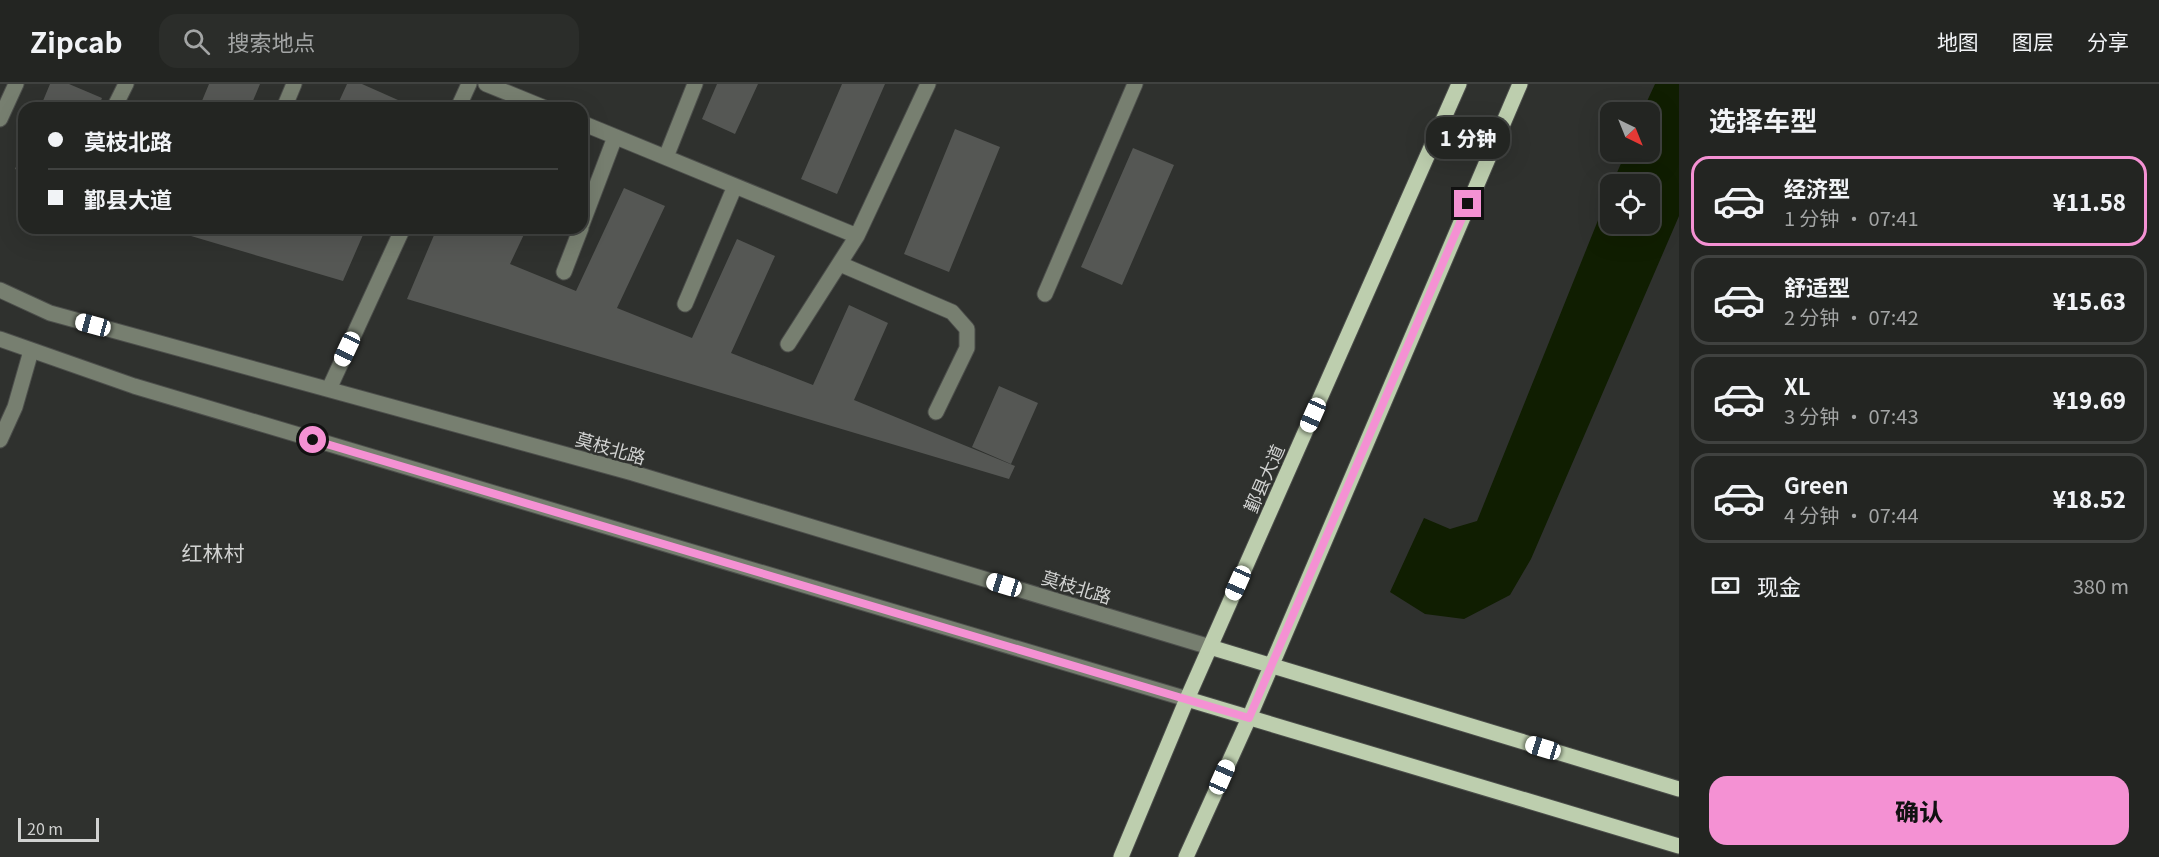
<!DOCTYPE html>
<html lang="zh">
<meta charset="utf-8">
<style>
body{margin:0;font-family:Georgia,"Noto Sans SC",serif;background:#2b2d2a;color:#f1f3f6;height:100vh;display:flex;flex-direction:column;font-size:22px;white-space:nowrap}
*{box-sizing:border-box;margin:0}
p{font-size:20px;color:#a3a5a5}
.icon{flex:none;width:33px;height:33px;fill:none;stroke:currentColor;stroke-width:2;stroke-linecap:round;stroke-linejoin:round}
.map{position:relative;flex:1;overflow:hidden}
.details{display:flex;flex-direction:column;background:#232522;width:480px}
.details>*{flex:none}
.guide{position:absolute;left:18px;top:18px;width:570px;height:132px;border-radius:18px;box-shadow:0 6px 24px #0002,0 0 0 2px #404240;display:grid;align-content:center;height:132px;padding:0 30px;background:#232522}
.needle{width:39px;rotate:137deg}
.buttons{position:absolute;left:1600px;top:18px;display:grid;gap:12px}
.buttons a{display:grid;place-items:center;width:60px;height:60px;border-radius:12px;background:#232522;box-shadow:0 6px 24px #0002,0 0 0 2px #404240;font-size:30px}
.scale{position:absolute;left:18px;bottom:15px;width:81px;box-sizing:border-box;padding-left:6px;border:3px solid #d1d2d1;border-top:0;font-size:16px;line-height:21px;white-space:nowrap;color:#d1d2d1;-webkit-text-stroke:4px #2f312e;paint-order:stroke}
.end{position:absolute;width:27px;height:27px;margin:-14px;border:8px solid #f491d3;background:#111;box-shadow:0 0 0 3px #111}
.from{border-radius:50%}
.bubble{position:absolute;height:42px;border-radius:18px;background:#232522;box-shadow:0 6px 24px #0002,0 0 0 2px #404240;font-size:20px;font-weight:800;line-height:42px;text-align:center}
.car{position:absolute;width:18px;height:36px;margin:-18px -9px;border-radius:8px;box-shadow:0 0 4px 2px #0007;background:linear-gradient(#fff 24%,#345 0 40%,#fff 0 76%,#345 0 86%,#fff 0)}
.guide b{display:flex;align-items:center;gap:21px;height:57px;font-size:22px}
.guide b+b{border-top:2px solid #404240}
.guide i{width:15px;height:15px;background:#f1f3f6}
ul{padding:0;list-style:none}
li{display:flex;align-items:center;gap:18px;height:90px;margin:0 12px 9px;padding:0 18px;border:3px solid #404240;border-radius:18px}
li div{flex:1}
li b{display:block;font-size:22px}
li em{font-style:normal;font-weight:800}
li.active{border-color:#f491d3}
li>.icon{width:54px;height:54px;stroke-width:1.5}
h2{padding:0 30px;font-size:27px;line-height:72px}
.pay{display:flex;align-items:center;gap:15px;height:66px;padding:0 30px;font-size:22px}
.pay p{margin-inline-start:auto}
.cta{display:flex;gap:12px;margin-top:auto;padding:12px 30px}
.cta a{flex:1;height:69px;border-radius:18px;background:#f491d3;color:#111;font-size:24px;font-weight:800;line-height:69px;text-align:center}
header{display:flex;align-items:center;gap:36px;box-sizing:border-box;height:84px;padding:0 30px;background:#232522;border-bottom:2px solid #404240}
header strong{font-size:28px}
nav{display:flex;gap:33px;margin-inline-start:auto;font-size:21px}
.search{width:420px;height:54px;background:#2b2d2a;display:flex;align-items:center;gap:15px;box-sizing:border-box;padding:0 21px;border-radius:18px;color:#a3a5a5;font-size:22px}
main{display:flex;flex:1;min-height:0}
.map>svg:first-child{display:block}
.water{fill:#101e01}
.building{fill:#555754}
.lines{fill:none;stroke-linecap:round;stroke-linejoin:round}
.minor-casing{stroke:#4c4e4b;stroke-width:17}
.major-casing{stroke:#4c4e4b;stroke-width:17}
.minor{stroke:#777f70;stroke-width:15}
.major{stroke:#bdceae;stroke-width:15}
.route{stroke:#f491d3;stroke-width:8}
.labels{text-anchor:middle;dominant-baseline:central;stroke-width:5;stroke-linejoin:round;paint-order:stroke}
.street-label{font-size:18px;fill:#d1d2d1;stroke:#2f312e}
.quarter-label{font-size:21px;fill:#d1d2d1;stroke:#2f312e}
</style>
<header>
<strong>Zipcab</strong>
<div class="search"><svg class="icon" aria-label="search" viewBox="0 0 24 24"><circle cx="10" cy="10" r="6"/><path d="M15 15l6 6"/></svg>搜索地点</div>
<nav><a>地图</a><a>图层</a><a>分享</a></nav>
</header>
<main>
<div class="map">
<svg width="1679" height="773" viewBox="0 0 1679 773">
<rect width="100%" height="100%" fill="#2f312e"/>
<path class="water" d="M1655,0h24v132l-148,343 -21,36 -46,24 -39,-5 -35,-22 34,-74 26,11 27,-8 134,-333v36h39v-40h-38l14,-32h24v-40h-8z"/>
<path class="building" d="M50,0h19l33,14 -4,10h-58z
M209,0h51l-10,24h-51z
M347,0h15l54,24h-80z
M717,0h41l-23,50 -33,-15z
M842,0h43l-48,110 -36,-15z
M955,45l45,18 -51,125 -45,-18z
M24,64v24l-9,-3z
M1133,64l41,17 -52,120 -41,-18z
M624,104l41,18 -48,102 75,30 45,-99 38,17 -44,97 82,32 36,-80 39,18 -34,77 161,66 -6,13 -602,-180 30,-71h90l-17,36 66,27z
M164,144h202l-23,53z
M999,302l39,17 -27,61 -39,-17z"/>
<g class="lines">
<defs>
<path id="minor" d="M486,0l59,24
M114,24l12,-24
M284,24l10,-24
M458,24l11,-24
M0,35l16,-35
M582,39l275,113 71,-152
M666,73l29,-73
M582,140l33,-87
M840,180l112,48 15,17v19l-31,64
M564,188l17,-44
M0,206l50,23 583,160 577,174
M1045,210l90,-210
M685,220l50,-118
M0,255l134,47 1053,313
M788,260l69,-108
M329,305l74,-161
M0,356l15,-33 16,-56"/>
<path id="major" d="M1210,563l469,142
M1187,615l492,147
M1121,773l66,-158 272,-615
M1186,773l63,-139 271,-634"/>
</defs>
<use href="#minor" class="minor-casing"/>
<use href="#major" class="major-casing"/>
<use href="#minor" class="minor"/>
<use href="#major" class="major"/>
</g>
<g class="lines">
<path class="route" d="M313,356l936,278 219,-514"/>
</g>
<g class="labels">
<g class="street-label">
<text transform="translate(611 363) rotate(16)">莫枝北路</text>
<text transform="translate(1263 394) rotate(-66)">鄞县大道</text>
<text transform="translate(1077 502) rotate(17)">莫枝北路</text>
</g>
<g class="quarter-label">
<text x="213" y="468">红林村</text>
</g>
</g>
</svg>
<div class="buttons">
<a><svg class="needle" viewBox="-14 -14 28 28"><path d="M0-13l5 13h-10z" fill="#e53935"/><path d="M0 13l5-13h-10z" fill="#a3a5a5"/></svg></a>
<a><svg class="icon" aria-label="locate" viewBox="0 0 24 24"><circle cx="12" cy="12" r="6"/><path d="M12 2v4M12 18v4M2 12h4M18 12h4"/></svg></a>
</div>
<div class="scale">20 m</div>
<i class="end from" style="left:313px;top:356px"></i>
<i class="end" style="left:1468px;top:120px"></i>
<div class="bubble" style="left:1426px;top:33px;width:84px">1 分钟</div>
<i class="car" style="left:93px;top:241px;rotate:285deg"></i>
<i class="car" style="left:347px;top:265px;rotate:205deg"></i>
<i class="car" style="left:1313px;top:331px;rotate:204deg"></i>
<i class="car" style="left:1238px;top:499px;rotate:204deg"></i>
<i class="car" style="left:1004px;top:501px;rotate:287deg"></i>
<i class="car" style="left:1543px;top:664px;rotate:287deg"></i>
<i class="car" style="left:1222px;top:693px;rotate:24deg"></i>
<div class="guide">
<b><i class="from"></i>莫枝北路</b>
<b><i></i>鄞县大道</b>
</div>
</div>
<section class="details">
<h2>选择车型</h2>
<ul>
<li class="active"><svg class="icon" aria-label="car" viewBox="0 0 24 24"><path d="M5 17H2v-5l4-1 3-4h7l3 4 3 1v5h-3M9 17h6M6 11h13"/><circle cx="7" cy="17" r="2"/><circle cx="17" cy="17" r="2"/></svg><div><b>经济型</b><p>1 分钟 · 07:41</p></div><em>¥11.58</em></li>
<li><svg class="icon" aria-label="car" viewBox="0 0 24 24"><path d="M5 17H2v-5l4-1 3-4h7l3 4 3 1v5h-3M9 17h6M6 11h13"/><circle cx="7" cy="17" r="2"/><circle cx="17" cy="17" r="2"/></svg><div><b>舒适型</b><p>2 分钟 · 07:42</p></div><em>¥15.63</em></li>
<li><svg class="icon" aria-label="car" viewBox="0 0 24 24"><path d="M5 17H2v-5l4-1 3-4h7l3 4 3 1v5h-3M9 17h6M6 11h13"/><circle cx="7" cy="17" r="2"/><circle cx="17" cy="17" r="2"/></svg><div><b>XL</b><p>3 分钟 · 07:43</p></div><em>¥19.69</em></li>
<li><svg class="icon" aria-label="car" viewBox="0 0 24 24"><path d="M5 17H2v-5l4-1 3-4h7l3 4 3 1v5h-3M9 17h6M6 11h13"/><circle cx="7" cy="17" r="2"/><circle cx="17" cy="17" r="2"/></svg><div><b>Green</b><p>4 分钟 · 07:44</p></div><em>¥18.52</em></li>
</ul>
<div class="pay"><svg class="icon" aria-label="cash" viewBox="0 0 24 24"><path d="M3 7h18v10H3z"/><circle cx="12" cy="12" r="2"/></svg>现金<p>380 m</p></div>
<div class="cta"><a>确认</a></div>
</section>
</main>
